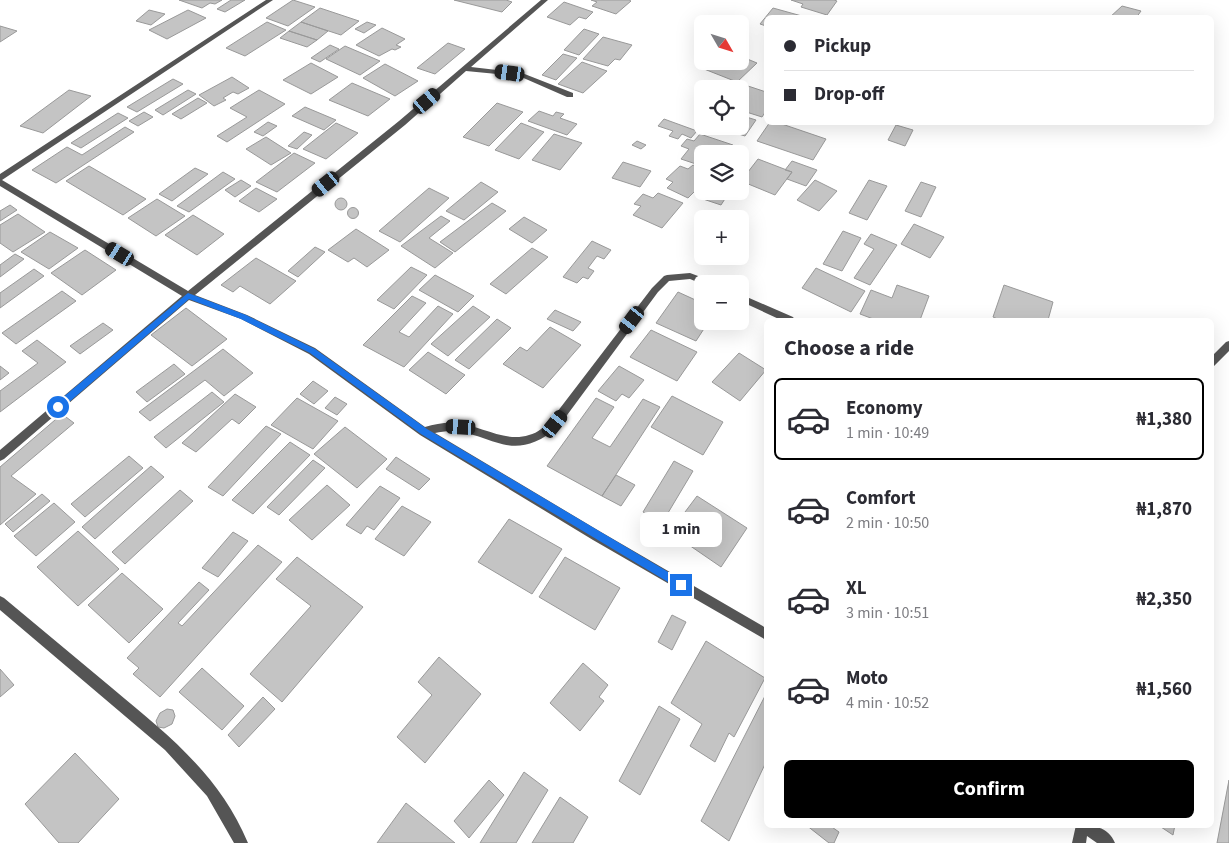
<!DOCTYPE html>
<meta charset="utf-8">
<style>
body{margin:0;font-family:"Source Sans 3",sans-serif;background:#f2f2f3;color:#2b2b33;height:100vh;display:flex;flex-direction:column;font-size:19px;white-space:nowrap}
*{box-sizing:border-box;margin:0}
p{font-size:16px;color:#7c7c81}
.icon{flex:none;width:28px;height:28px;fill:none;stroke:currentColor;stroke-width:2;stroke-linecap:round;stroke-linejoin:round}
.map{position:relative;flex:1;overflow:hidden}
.side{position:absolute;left:764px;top:318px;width:450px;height:510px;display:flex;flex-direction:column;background:#fff;border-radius:8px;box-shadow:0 5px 20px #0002}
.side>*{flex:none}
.top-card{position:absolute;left:764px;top:15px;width:450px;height:110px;border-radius:8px;box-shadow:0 5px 20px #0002;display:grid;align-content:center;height:110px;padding:0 20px;background:#fff}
.needle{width:32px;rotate:129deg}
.tools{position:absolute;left:694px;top:15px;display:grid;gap:10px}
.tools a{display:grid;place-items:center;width:55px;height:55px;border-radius:8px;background:#fff;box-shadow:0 5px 20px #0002;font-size:25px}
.end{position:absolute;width:22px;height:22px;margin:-11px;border:6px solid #1a73e8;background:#fff;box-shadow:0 0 0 2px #fff}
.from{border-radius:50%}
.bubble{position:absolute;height:35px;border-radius:8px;background:#fff;box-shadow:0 5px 20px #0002;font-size:16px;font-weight:700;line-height:35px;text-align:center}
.car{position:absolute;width:15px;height:30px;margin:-15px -8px;border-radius:6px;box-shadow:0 0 4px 1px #0007;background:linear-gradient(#222 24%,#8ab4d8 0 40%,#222 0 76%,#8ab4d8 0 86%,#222 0)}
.top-card b{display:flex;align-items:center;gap:18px;height:48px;font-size:19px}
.top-card b+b{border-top:1px solid #e1e1e2}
.top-card i{width:12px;height:12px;background:#2b2b33}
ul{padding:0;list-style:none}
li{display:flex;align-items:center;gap:15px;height:82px;margin:0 10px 8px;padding:0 10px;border:2px solid transparent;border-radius:8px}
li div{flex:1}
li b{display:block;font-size:19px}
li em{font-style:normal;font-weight:700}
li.on{border-color:#000}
li>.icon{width:45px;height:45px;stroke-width:1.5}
h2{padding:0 20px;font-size:22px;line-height:60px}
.primary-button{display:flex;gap:10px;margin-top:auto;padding:10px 20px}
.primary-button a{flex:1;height:58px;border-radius:8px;background:#000;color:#fff;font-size:20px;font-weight:700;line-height:58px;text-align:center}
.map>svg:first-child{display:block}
.building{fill:#c4c4c4;stroke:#999}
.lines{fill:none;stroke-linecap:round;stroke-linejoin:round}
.street{fill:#555;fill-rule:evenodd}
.route{fill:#1a73e8}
</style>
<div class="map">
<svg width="1229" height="843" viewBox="0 0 1229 843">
<rect width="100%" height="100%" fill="#fff"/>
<path class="building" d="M179,0h43l-7,4 -5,-1 -8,5z
M231,0h14l-20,12 -8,-3z
M293,0l22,7 -27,19 -22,-8z
M454,0h52l6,2 -10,10z
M591,0h38l2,1 -15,13 -24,-8 5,-4z
M791,0h43l3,1 -10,14 -26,-8 2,-3z
M564,2l29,10 -7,7 -7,-2 -9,8 -23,-8z
M1122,6l19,5 -5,7h-27z
M320,8l39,13 -18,14 -40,-13z
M773,8l36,10h-43v8l-6,-2z
M149,10l16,4 -14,11 -15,-4z
M188,10l18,8 -39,21 -18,-9z
M267,22l19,8 -41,26 -19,-8z
M301,22l27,9 -11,9 -28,-9z
M367,22l9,3 -12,8 -9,-4z
M0,26l17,5 -17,11z
M382,28l23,11 -9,6 5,2 -6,3 -3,-1 -13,7 -23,-11z
M584,29l15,5 -20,21 -15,-5z
M289,31l28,9 -10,7 -27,-9z
M603,37l29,8 -12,15 -5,-1 -7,7 -25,-7z
M448,43l17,6 -30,25 -18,-6z
M330,45l9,4 -19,13 -9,-4z
M345,46l35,15 -20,14 -34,-16z
M563,54l14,4 -21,22 -14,-5z
M740,56l17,7 -20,19 -38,-15 7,-6h34z
M582,62l25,9 -24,22 -25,-9z
M311,63l27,14 -27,17 -28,-14z
M385,64l33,17 -23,15 -32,-18z
M232,77l17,11 -11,6 -5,-2 -10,6 3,2 -12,6 -15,-11z
M173,79l10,5 -46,28 -10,-5z
M352,83l38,16 -22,17 -39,-16z
M739,83l27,9v19l-4,6 -22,-7v-21h-5z
M69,90l22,6 -48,37 -23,-7z
M188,90l8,4 -33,21 -8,-5z
M259,90l26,14 -58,38 -10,-6 30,-19 -17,-9z
M198,98l9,5 -26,16 -9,-5z
M497,103l26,9 -34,34 -26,-9z
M305,107l31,13 -12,10 -32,-14z
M539,111l14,5 3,-4 8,2 -4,4 17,6 -10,11 -39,-14z
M144,112l9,5 -15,9 -9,-5z
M118,113l10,5 -47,30 -10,-5z
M740,115l16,5 -11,16 -32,-10h27z
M664,119l33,12 -6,7 -9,-4 -4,5 -9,-3 4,-5 -15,-5z
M268,122l9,4 -14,10 -9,-4z
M770,122h6l50,17 -13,21 -56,-19z
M336,123l22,10 -32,26 -23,-10z
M521,123l23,9 -25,27 -24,-9z
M896,125l17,5 -8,16 -17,-6z
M125,127l9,5 -78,51 -24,-13 35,-23 15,8z
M304,132l8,3 -15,14 -9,-3z
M554,134l28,9 -22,27 -28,-10z
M700,134l33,11 -7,9h-24v12l-21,-7 8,-10 -8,-3 6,-7 7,2z
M266,137l25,16 -20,12 -25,-16z
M637,141l9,4 -5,4 -9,-4z
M294,153l21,10 -38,29 -21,-10z
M758,159l34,13 -17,23 -34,-14z
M792,161l25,9 -11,16 -19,-7 5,-7 -7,-2z
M623,162l28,9 -11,16 -28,-9z
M693,165l9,5v14l-14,14 -21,-10 6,-6 -7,-3 14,-13 8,3z
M89,166l57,33 -23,16 -57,-34z
M195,168l13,6 -36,27 -13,-7z
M223,172l12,7 -46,33 -12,-6z
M241,180l10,6 -16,11 -10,-7z
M815,180l22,11 -18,20 -22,-11z
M869,180l18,6 -20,34 -18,-7z
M481,182l17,10 -34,28 -18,-9z
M921,182l15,5 -15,30 -16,-6z
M256,188l21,11 -18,13 -20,-11z
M429,188l20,10 -49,44 -21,-11z
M708,191h22l-9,14 -18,-6z
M658,193l25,10 -21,25 -29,-13 8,-9 -7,-2 9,-10 10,4z
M335 204a6 6 0 1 1 12 0a6 6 0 1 1-12 0Z
M157,199l28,17 -29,20 -28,-18z
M492,203l14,8 -51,41 -15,-10z
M10,205l7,5 -17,11v-10z
M347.5 213a5.5 5.5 0 1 1 11 0a5.5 5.5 0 1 1-11 0Z
M18,214l27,18 -32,20 -13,-9v-18z
M193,215l31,19 -27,21 -32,-20z
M441,216l9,5 -21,17 24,15 -18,15 -34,-22z
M524,217l23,13 -15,13 -23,-14z
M914,224l30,13 -14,21 -29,-14z
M356,229l33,21 -22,17 -13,-9 -6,4 -20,-12z
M843,231l18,7 -19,33 -19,-7z
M50,232l28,16 -29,21 -28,-17z
M871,234l26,11 -27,40 -16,-7 20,-29 -10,-5z
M592,241l19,9 -7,9 -7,-3 -9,12 6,3 -6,8 -5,-2 -6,6 -14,-6z
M315,247l10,5 -27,25 -10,-6z
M532,248l16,9 -42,37 -16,-10z
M85,250l31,20 -34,25 -31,-22z
M15,254l9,5 -24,18v-12z
M256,258l40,23 -26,23 -30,-18 -7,6 -12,-7z
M411,267l16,8 -33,34 -17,-9z
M816,268l49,23 -14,21 -49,-24z
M34,269l10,7 -44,32v-15z
M435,275l39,21 -16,16 -39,-22z
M897,285l32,11 -9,24h-44l-16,-6 11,-24 21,8z
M1004,285l49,17 -5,18h-48l-7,-3z
M62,291l14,10 -60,43 -14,-11z
M678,292l24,11v18h7l-13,20 -40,-18z
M412,296l14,7 -27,29 10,5 29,-31 15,8 -49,53 -41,-22z
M473,306l17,11 -42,39 -17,-12z
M186,308l41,31 -35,27 -41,-31z
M555,310l26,12 -8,9 -26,-12z
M497,319l14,9 -42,41 -14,-9z
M103,323l10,7 -33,24 -10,-8z
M550,327l31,18 -38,43 -40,-24 17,-17 7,4z
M651,330l46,22 -20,29 -47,-24z
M37,340l29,22 -66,50v-21l38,-28 -16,-12z
M223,349l30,24 -29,23 -19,-16 -55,41 -11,-9z
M428,352l37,23 -19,19 -37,-24z
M739,353l27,17 -26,31 -28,-19z
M174,364l11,10 -38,28 -11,-10z
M0,366l9,7 -9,7z
M619,366l25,14 -15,18 -7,-4 -6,7 -18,-10z
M313,381l15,10 -14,13 -14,-10z
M212,392l12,10 -58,46 -12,-11z
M235,394l21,13 -17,17 -7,-5 -36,33 -14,-9z
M672,396l51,26 -20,33 -52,-28z
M335,397l12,7 -10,11 -12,-7z
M297,398l41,23 -25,28 -42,-24z
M596,398l18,9 -22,31 18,9 33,-48 17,8 -58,89 -55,-30z
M62,414l12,9 -63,53 25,18 -36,31v-58z
M266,426l15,8 -58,62 -15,-9z
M345,427l42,32 -30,29 -43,-34z
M290,442l20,13 -57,59 -21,-14z
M129,456l14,12 -58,49 -14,-13z
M396,457l34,22 -11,11 -33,-21z
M313,460l12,8 -46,47 -12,-8z
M674,461l19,10 -31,52 -19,-11z
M151,466l13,11 -69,62 -13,-12z
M616,475l19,10 -14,21 -19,-10z
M327,485l23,20 -38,35 -23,-20z
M380,486l20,12 -26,32 -7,-4 -6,8 -15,-9z
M180,490l13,11 -68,63 -13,-12z
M42,494l8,7 -37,31 -8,-8z
M697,496l50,32 -26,39 -51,-35z
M54,503l21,19 -39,34 -22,-20z
M402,506l29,16 -27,34 -29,-17z
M509,519l53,30 -30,45 -54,-32z
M78,531l41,38 -41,37 -41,-39z
M233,532l15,9 -30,36 -16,-9z
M258,545l24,17 -122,135 -27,-23 6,-6 -12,-10 72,-76 10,8 -31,33 4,3z
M297,557l66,50 -81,95 -32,-28 61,-68 -35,-27z
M565,557l55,31 -25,42 -56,-33z
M122,573l41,36 -34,34 -41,-38z
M672,615l14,7 -14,28 -14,-8z
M706,641l59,37 -31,59 -5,-4 -14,29 -25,-16 12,-22 -31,-21z
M439,657l42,37 -56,69 -28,-26 35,-42 -14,-13z
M583,663l25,22 -9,12 5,4 -24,30 -30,-28z
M202,668l42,38 -22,24 -43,-38z
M0,669l14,16 -14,12z
M766,694v68l-37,79 -28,-20z
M263,697l12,12 -36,38 -11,-12z
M659,706l21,13 -40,76 -21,-14z
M167,709l6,1 2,6 -3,8 -8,4 -6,-1 -2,-6 4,-8z
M75,753l44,46 -41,44h-19l-34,-39z
M524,772l24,18 -32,53h-36z
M489,780l15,15 -35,43 -15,-17z
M1229,780v63h-12z
M560,797l28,20 -15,26h-41z
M406,803l49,40h-78z
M806,825h23l10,7 -5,11h-5z
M1158,825h17l-2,10z"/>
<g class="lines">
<path class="street" d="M266,0h7l-271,180 186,111 211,-170 142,-121h7l-77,67 51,6 51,20v4h-6l-48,-21 -53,-5 -61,54 -210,170 52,20 68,33 110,79c10,-3 21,-5 31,-4 24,2 49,20 73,12 9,-2 16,-9 22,-15l101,-132 12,-12 3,-1 23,-2 24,9 1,2h-13l-12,-5 -21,2 -11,11 -99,134c-53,46 -73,-4 -124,7l166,99 165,96v12l-173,-100 -173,-105 -111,-81 -68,-35 -52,-19 -185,159 -4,2v-11l182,-154 -182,-110v-12z
M740,294l53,23 2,3h-14l-41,-19z
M1229,341v10l-15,15 -3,1v-10l15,-15z
M0,596l4,2c36,30 72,60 108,90 55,46 107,86 136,155h-14l-27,-47 -42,-46 -165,-140z
M1076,825c16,0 32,1 39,18h-18l-10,-7 -1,7h-14z"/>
</g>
<path class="route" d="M188,293l58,22 69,34 112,80 258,153v6h-7l-257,-154 -111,-81 -69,-34 -52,-20 -128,110h-6v-5z"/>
</svg>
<div class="tools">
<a><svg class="needle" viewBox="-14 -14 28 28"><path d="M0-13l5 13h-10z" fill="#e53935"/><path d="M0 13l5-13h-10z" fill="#7c7c81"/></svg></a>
<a><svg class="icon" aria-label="locate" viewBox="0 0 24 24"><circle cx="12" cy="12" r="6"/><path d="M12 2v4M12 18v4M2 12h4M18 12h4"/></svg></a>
<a><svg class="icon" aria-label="layers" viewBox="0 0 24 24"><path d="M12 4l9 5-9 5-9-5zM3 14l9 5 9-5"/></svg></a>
<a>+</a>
<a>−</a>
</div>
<i class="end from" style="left:58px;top:407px"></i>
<i class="end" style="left:681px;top:585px"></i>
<div class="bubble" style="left:640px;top:512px;width:82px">1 min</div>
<i class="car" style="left:510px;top:73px;rotate:278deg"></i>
<i class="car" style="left:427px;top:101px;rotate:50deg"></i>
<i class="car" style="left:326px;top:184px;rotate:231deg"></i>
<i class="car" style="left:120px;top:254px;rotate:301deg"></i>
<i class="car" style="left:632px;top:320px;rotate:217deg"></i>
<i class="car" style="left:555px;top:424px;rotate:39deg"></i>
<i class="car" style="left:461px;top:427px;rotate:273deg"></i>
<div class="top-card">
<b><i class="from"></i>Pickup</b>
<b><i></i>Drop-off</b>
</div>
<section class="side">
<h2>Choose a ride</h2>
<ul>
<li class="on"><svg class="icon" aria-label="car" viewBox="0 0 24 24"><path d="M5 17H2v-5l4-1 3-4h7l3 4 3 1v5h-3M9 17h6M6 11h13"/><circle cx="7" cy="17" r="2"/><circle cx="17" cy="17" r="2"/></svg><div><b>Economy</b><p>1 min · 10:49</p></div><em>₦1,380</em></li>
<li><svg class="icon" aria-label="car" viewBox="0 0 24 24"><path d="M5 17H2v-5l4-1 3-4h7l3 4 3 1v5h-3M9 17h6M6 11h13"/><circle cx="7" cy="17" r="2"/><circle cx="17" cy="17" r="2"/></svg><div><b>Comfort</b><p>2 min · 10:50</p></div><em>₦1,870</em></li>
<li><svg class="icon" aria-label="car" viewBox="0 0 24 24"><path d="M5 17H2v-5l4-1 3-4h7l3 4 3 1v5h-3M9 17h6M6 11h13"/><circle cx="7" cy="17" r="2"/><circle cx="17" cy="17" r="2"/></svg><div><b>XL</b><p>3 min · 10:51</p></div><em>₦2,350</em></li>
<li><svg class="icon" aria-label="car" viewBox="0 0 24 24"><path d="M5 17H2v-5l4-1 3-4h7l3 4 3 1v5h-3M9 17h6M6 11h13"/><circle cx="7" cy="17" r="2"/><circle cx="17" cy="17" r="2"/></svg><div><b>Moto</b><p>4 min · 10:52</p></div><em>₦1,560</em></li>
</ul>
<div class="primary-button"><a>Confirm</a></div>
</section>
</div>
